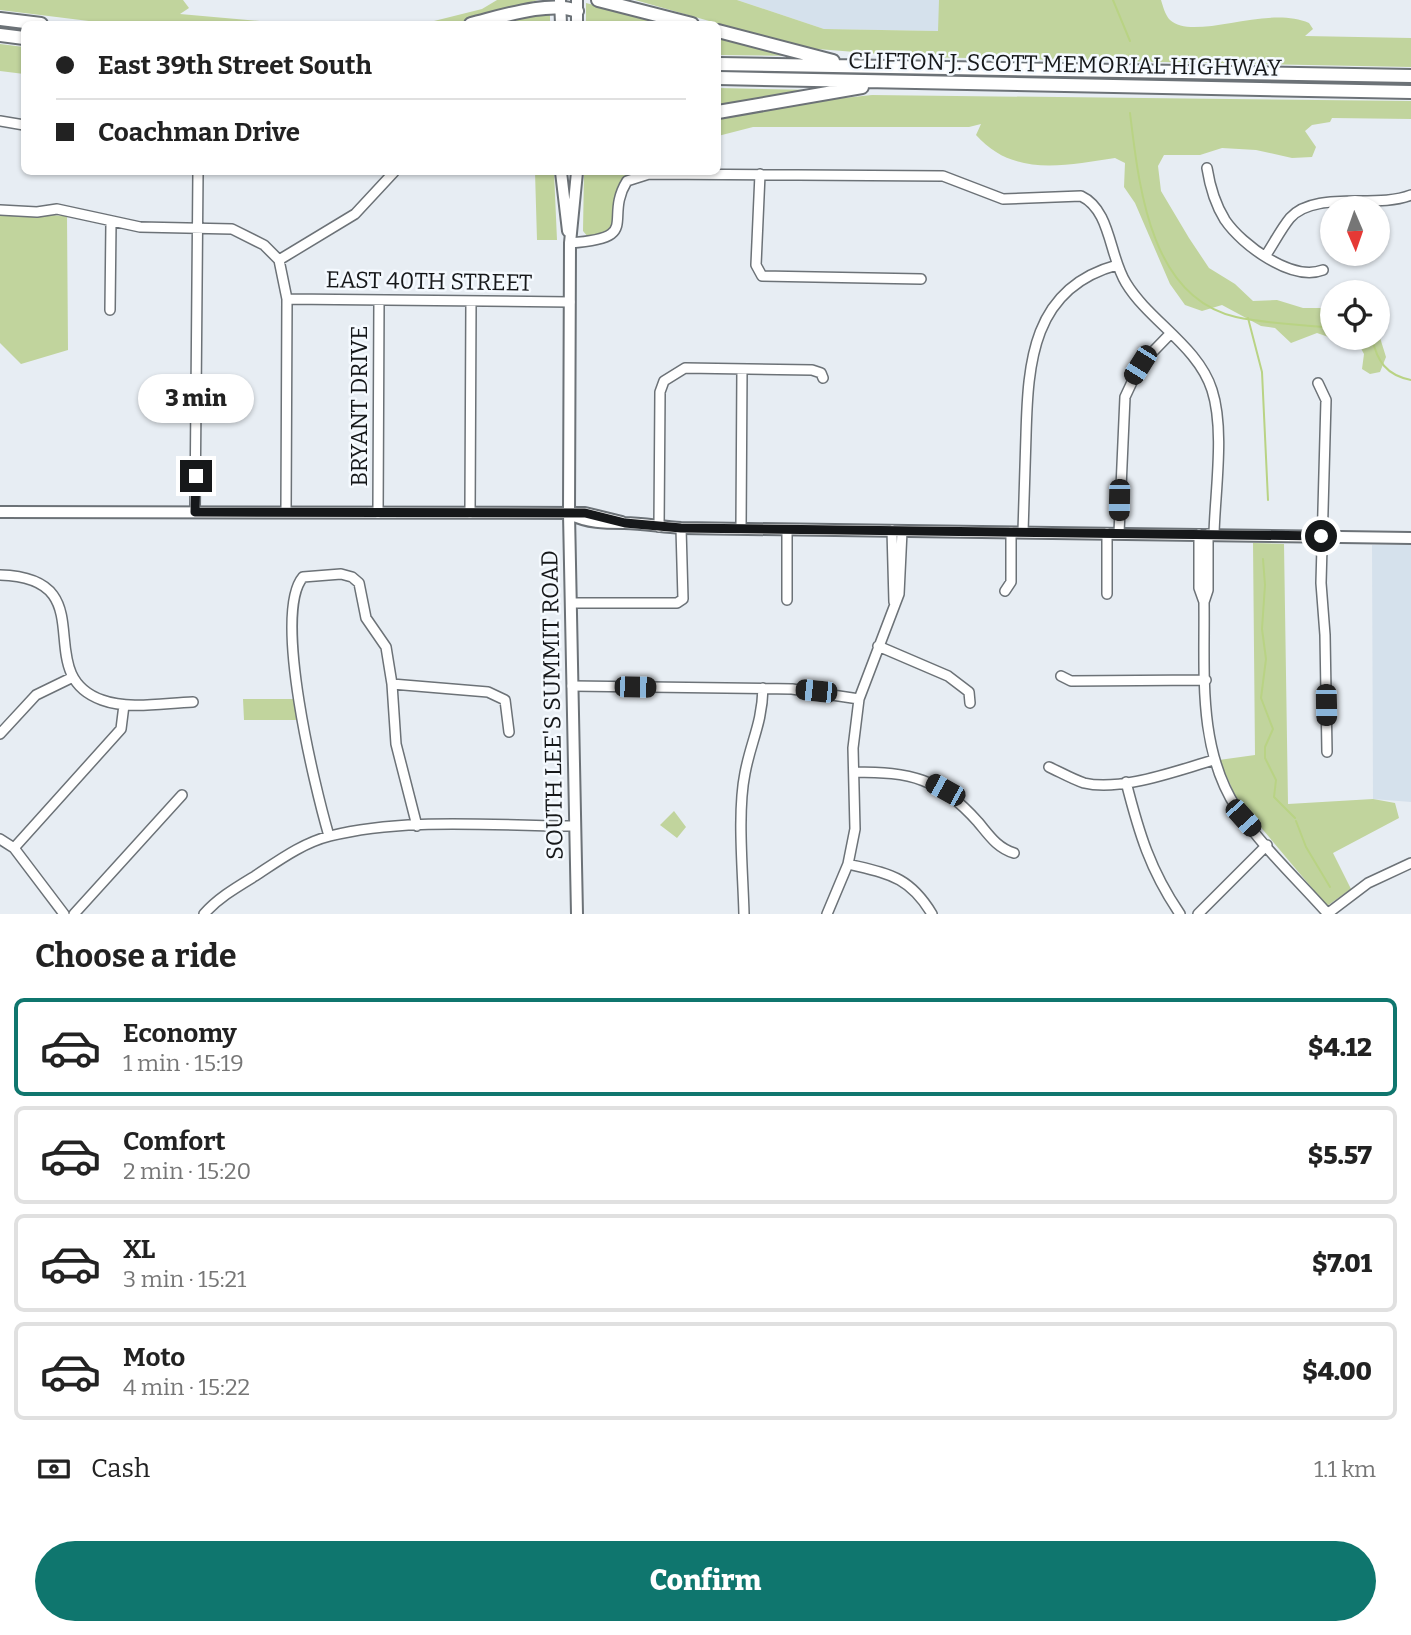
<!DOCTYPE html>
<meta charset="utf-8">
<style>
body{margin:0;font-family:Bitter,serif;background:#f2f2f2;color:#222;height:100vh;display:flex;flex-direction:column;font-size:26px;white-space:nowrap}
*{box-sizing:border-box;margin:0}
p{font-size:23px;color:#767676}
.icon{flex:none;width:38px;height:38px;fill:none;stroke:currentColor;stroke-width:2;stroke-linecap:round;stroke-linejoin:round}
.map{position:relative;height:914px;overflow:hidden}
.panel{display:flex;flex-direction:column;background:#fff;flex:1}
.panel>*{flex:none}
.hud{position:absolute;left:21px;top:21px;width:700px;height:154px;border-radius:10px;box-shadow:0 2px 5px #0004;display:grid;align-content:center;height:154px;padding:0 35px;background:#fff}
.needle{width:46px;rotate:178deg}
.controls{position:absolute;left:1320px;top:196px;display:grid;gap:14px}
.controls a{display:grid;place-items:center;width:70px;height:70px;border-radius:50%;background:#fff;box-shadow:0 2px 5px #0004;font-size:35px}
.end{position:absolute;width:32px;height:32px;margin:-16px;border:9px solid #16181a;background:#fff;box-shadow:0 0 0 4px #fff}
.from{border-radius:50%}
.bubble{position:absolute;height:49px;border-radius:24px;background:#fff;box-shadow:0 2px 5px #0004;font-size:23px;font-weight:800;line-height:49px;text-align:center}
.car{position:absolute;width:21px;height:42px;margin:-21px -10px;border-radius:9px;box-shadow:0 0 5px 2px #0007;background:linear-gradient(#222 24%,#8ab4d8 0 40%,#222 0 76%,#8ab4d8 0 86%,#222 0)}
.hud b{display:flex;align-items:center;gap:24px;height:66px;font-size:26px}
.hud b+b{border-top:2px solid #e0e0e0}
.hud i{width:18px;height:18px;background:#222}
ul{padding:0;list-style:none}
li{display:flex;align-items:center;gap:21px;height:98px;margin:0 14px 10px;padding:0 21px;border:4px solid #e0e0e0;border-radius:10px}
li div{flex:1}
li b{display:block;font-size:26px}
li em{font-style:normal;font-weight:800}
li.on{border-color:#0f766e}
li>.icon{width:63px;height:63px;stroke-width:1.5}
h2{padding:0 35px;font-size:32px;line-height:84px}
.pay{display:flex;align-items:center;gap:18px;height:77px;padding:0 35px;font-size:26px}
.pay p{margin-inline-start:auto}
.cta{display:flex;gap:14px;margin-top:auto;padding:14px 35px}
.cta a{flex:1;height:80px;border-radius:42px;background:#0f766e;color:#fff;font-size:28px;font-weight:800;line-height:80px;text-align:center}
.map>svg:first-child{display:block}
.built{fill:#d5e1ec}
.green{fill:#c1d49d}
.lines{fill:none;stroke-linecap:round;stroke-linejoin:round}
.stream{stroke:#b9d384;stroke-width:2}
.minor-casing{stroke:#6c7277;stroke-width:12}
.major-casing{stroke:#6c7277;stroke-width:14}
.highway-casing{stroke:#6c7277;stroke-width:16}
.minor{stroke:#fff;stroke-width:9}
.major{stroke:#fff;stroke-width:10}
.highway{stroke:#fff;stroke-width:12}
.route{stroke:#16181a;stroke-width:9}
.labels{text-anchor:middle;dominant-baseline:central;stroke-width:5;stroke-linejoin:round;paint-order:stroke}
.street-label{font-size:23px;fill:#16181a;stroke:#f5faff}
</style>
<div class="map">
<svg width="1411" height="914" viewBox="0 0 1411 914">
<rect width="100%" height="100%" fill="#e7edf3"/>
<path class="built" d="M737,0h202v31l-115,-2z
M1372,545h39v257l-38,-3z"/>
<path class="green" d="M0,0h183l6,8 -9,6 91,8 163,-1 48,-12 15,-9h41l-81,24h-344l-113,-14z
M635,0h102l87,29 114,2 1,-31h222c2,6 4,15 9,20 24,22 96,-16 139,3l4,6 -8,7 106,2v29l-493,-10 -113,-9z
M586,3l82,21h-82z
M537,13h13v11h-56z
M718,38l80,18 -80,-1z
M0,44l24,3v27l-24,-3z
M718,88l99,2 -99,18z
M872,95l539,6v18l-79,-1 -2,4 -18,3 -7,6 11,16 -4,10 -20,1 -36,-8 -34,-2 -22,7h-36l-6,11 3,25 28,47 20,30 26,16 18,17 24,-1 26,8h29v30h45v-10l9,29 -6,15 -10,2 -8,-5 2,-15 -7,-13h-17l-23,-8 -26,10 -16,-15 -14,-2 -39,-21 -20,6 -17,-6 -15,-21 -35,-81 -11,-16 1,-24 -10,-5c-49,7 -101,20 -139,-23l5,-11 -12,3h-216l-35,9v-18l88,-16z
M535,172h19l3,68h-20z
M584,172h59c-28,3 -27,29 -29,52l-13,12 -12,2 -6,-7z
M0,212l67,4 1,134 -47,14 -21,-21z
M1253,543l31,1 4,260 85,-5 22,4 4,15 -66,35 18,36 -24,17 -90,-107 -18,-39 36,-5z
M243,699h50l5,21h-54z
M674,811l12,16 -9,11 -17,-13z"/>
<g class="lines">
<path class="stream" d="M1113,0l17,41
M1130,113c9,72 19,184 106,204 31,7 65,7 96,11
M1248,318l14,54 6,128
M1372,338c5,23 14,37 39,42
M1263,559l2,26 -3,44 4,30 -5,39 12,31 -8,18v11l11,22 -2,17 21,21
M1296,821l10,26 24,40"/>
<defs>
<path id="minor" d="M0,121l24,4
M1207,168c3,19 8,36 18,52 17,25 67,62 98,50
M760,174l-4,91 6,11 159,3
M0,210l37,2 20,-3 83,18 92,2 32,16 15,15 8,39 -1,213
M570,243c73,-5 33,-23 57,-62l22,-7 294,2 60,23 78,-3c30,14 28,60 45,87 23,38 72,63 86,107 13,40 3,102 2,144
M1266,255c8,-12 15,-26 24,-37 25,-28 86,-9 121,-23
M279,260l76,-46 39,-42
M287,299l283,3
M110,310l1,-87
M1318,383l8,17 -5,183 4,52 2,117
M195,512l3,-340
M378,513l1,-213
M470,513l1,-212
M659,527l1,-135 4,-11 21,-13 127,2 9,3 2,5
M741,529l1,-160
M892,530l2,72
M1023,532c1,-32 2,-65 3,-97 2,-72 6,-147 91,-170
M1107,533v61
M1119,533l6,-136 15,-32 30,-31
M1199,534v54l5,14
M1208,534v56l-4,12c1,70 -7,146 33,207 25,38 61,71 91,105
M0,575c107,3 28,99 102,125 27,10 62,3 91,2
M1005,591l6,-9v-50
M787,600v-70
M571,603h106l6,-4 -2,-71
M878,646l70,30 21,16 1,11
M1061,676l10,5 135,-1
M392,684l96,8 17,8 4,32
M572,686l220,3 67,10
M0,734l36,-39 35,-17
M1049,767c11,5 23,12 35,16 37,9 94,-13 130,-23
M854,772c57,0 85,6 124,50 11,13 19,26 36,31
M1126,782c13,51 24,88 54,132
M329,836c-14,-48 -57,-223 -26,-259l38,-3 11,3 7,6 7,35 20,29 6,37 4,60 21,82
M0,839l14,9 50,66
M14,848l107,-119 3,-24
M848,864c41,10 61,12 84,50
M74,914l108,-119
M204,914c14,-16 33,-27 51,-38 23,-15 47,-33 75,-40 75,-19 167,-10 245,-10
M744,914c-1,-42 -7,-101 1,-141 6,-32 17,-49 18,-85
M827,914l21,-50 7,-35 -2,-81 6,-49 40,-105 3,-63
M1198,914l69,-69
M1327,914l41,-31 43,-20"/>
<path id="major" d="M560,0l1,24
M577,0v24
M561,172l7,59
M0,512l585,1 37,9
M569,514c20,9 34,9 55,9 19,0 38,4 57,5l730,10
M577,914l-8,-400 1,-271 7,-71"/>
<path id="highway" d="M598,0l94,24
M0,19l41,5
M471,24c29,-7 79,-24 106,-13
M718,31l115,30
M0,35l24,3
M718,64l693,12
M718,78l693,14
M718,112l144,-25"/>
</defs>
<use href="#minor" class="minor-casing"/>
<use href="#major" class="major-casing"/>
<use href="#highway" class="highway-casing"/>
<use href="#minor" class="minor"/>
<use href="#major" class="major"/>
<use href="#highway" class="highway"/>
</g>
<g class="lines">
<path class="route" d="M196,476l-1,36 390,1 40,10 56,5 640,8"/>
</g>
<g class="labels">
<g class="street-label">
<text transform="translate(1065 64) rotate(1)">CLIFTON J. SCOTT MEMORIAL HIGHWAY</text>
<text transform="translate(429 281) rotate(1)">EAST 40TH STREET</text>
<text transform="translate(359 406) rotate(-90)">BRYANT DRIVE</text>
<text transform="translate(552 705) rotate(-91)">SOUTH LEE'S SUMMIT ROAD</text>
</g>
</g>
</svg>
<div class="controls">
<a><svg class="needle" viewBox="-14 -14 28 28"><path d="M0-13l5 13h-10z" fill="#e53935"/><path d="M0 13l5-13h-10z" fill="#767676"/></svg></a>
<a><svg class="icon" aria-label="locate" viewBox="0 0 24 24"><circle cx="12" cy="12" r="6"/><path d="M12 2v4M12 18v4M2 12h4M18 12h4"/></svg></a>
</div>
<i class="end from" style="left:1321px;top:536px"></i>
<i class="end" style="left:196px;top:476px"></i>
<div class="bubble" style="left:138px;top:374px;width:116px">3 min</div>
<i class="car" style="left:1140px;top:365px;rotate:212deg"></i>
<i class="car" style="left:1119px;top:500px;rotate:181deg"></i>
<i class="car" style="left:635px;top:687px;rotate:91deg"></i>
<i class="car" style="left:816px;top:691px;rotate:276deg"></i>
<i class="car" style="left:1326px;top:705px;rotate:179deg"></i>
<i class="car" style="left:945px;top:790px;rotate:299deg"></i>
<i class="car" style="left:1243px;top:818px;rotate:138deg"></i>
<div class="hud">
<b><i class="from"></i>East 39th Street South</b>
<b><i></i>Coachman Drive</b>
</div>
</div>
<section class="panel">
<h2>Choose a ride</h2>
<ul>
<li class="on"><svg class="icon" aria-label="car" viewBox="0 0 24 24"><path d="M5 17H2v-5l4-1 3-4h7l3 4 3 1v5h-3M9 17h6M6 11h13"/><circle cx="7" cy="17" r="2"/><circle cx="17" cy="17" r="2"/></svg><div><b>Economy</b><p>1 min · 15:19</p></div><em>$4.12</em></li>
<li><svg class="icon" aria-label="car" viewBox="0 0 24 24"><path d="M5 17H2v-5l4-1 3-4h7l3 4 3 1v5h-3M9 17h6M6 11h13"/><circle cx="7" cy="17" r="2"/><circle cx="17" cy="17" r="2"/></svg><div><b>Comfort</b><p>2 min · 15:20</p></div><em>$5.57</em></li>
<li><svg class="icon" aria-label="car" viewBox="0 0 24 24"><path d="M5 17H2v-5l4-1 3-4h7l3 4 3 1v5h-3M9 17h6M6 11h13"/><circle cx="7" cy="17" r="2"/><circle cx="17" cy="17" r="2"/></svg><div><b>XL</b><p>3 min · 15:21</p></div><em>$7.01</em></li>
<li><svg class="icon" aria-label="car" viewBox="0 0 24 24"><path d="M5 17H2v-5l4-1 3-4h7l3 4 3 1v5h-3M9 17h6M6 11h13"/><circle cx="7" cy="17" r="2"/><circle cx="17" cy="17" r="2"/></svg><div><b>Moto</b><p>4 min · 15:22</p></div><em>$4.00</em></li>
</ul>
<div class="pay"><svg class="icon" aria-label="cash" viewBox="0 0 24 24"><path d="M3 7h18v10H3z"/><circle cx="12" cy="12" r="2"/></svg>Cash<p>1.1 km</p></div>
<div class="cta"><a>Confirm</a></div>
</section>
